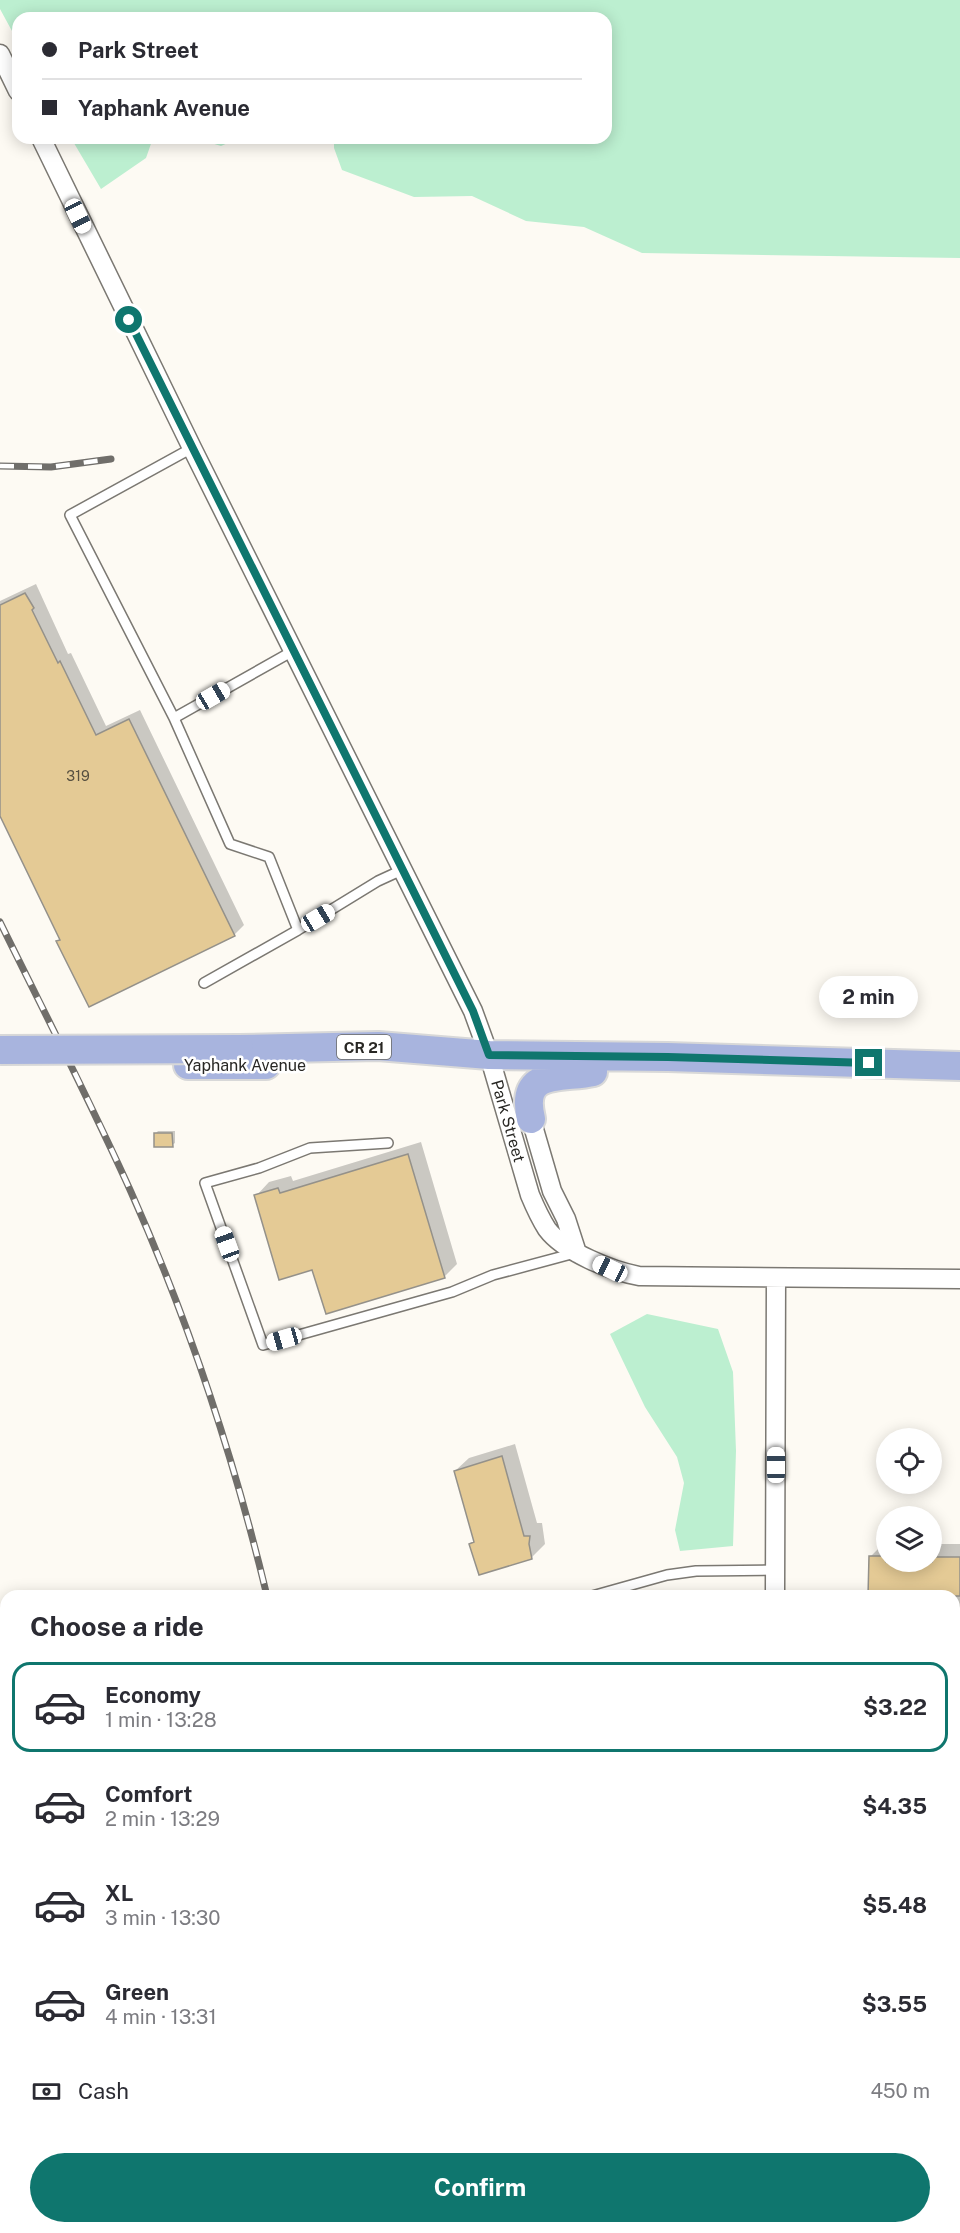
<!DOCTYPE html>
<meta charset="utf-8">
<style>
body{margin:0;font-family:"Public Sans",sans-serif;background:#f2f2f3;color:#2b2b33;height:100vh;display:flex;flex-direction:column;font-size:22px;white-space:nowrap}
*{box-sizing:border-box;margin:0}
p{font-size:20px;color:#7c7c81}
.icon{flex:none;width:33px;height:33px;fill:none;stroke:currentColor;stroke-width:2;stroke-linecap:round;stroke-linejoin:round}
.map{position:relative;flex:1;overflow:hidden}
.sheet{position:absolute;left:0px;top:1590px;width:960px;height:644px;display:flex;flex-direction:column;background:#fff;border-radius:18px 18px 0 0;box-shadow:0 3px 15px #0003}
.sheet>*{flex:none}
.guide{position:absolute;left:12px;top:12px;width:600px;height:132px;border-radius:18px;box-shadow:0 3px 15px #0003;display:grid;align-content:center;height:132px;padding:0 30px;background:#fff}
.controls{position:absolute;left:876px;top:1428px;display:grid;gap:12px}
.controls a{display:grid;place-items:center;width:66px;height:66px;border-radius:50%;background:#fff;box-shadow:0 3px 15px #0003;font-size:30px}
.end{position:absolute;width:27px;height:27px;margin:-14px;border:8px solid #0f766e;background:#fff;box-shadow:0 0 0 3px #fff}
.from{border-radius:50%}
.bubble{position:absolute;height:42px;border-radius:21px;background:#fff;box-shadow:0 3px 15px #0003;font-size:20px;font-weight:700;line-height:42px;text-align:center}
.car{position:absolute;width:18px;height:36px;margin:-18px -9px;border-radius:8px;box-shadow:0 0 4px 2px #0007;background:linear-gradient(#fff 24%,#345 0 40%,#fff 0 76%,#345 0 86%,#fff 0)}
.guide b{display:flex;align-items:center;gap:21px;height:57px;font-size:22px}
.guide b+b{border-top:2px solid #e1e1e2}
.guide i{width:15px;height:15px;background:#2b2b33}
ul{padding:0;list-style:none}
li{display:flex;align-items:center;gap:18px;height:90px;margin:0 12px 9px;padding:0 18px;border:3px solid transparent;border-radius:18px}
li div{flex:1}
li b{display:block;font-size:22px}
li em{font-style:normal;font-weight:700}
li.selected{border-color:#0f766e}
li>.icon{width:54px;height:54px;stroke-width:1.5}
h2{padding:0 30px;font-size:27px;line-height:72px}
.pay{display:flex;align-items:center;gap:15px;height:66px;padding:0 30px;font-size:22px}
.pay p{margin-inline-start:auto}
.primary-button{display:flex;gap:12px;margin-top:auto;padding:12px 30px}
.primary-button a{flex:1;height:69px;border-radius:36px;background:#0f766e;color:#fff;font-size:24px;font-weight:700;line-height:69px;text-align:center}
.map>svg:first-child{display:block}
.green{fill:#bcefd0}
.shadow{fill:#0003}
.building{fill:#e4ca95;stroke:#94918a;stroke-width:1.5}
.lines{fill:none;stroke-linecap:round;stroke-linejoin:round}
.lane-casing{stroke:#7b7872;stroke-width:12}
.street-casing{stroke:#7b7872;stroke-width:21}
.primary-casing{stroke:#d8d8d8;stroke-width:32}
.lane{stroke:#fff;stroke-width:9}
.street{stroke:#fff;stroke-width:18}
.primary{stroke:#a8b4de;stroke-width:28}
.rail-casing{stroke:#706e6a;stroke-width:7}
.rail{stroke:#fff;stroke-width:4.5;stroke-dasharray:14;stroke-linecap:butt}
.primary-bridge-casing{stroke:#d8d8d8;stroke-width:32;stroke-linecap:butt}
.primary-bridge{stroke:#a8b4de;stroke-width:28}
.route{stroke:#0f766e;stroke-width:8}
.labels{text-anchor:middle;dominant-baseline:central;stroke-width:5;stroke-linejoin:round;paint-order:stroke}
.number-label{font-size:14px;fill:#575040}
.shield{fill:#fff;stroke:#686866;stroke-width:1.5}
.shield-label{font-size:15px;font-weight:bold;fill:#282724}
.street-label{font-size:16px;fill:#282724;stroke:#fff}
</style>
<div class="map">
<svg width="960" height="2233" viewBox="0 0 960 2233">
<rect width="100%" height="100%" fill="#fdfaf3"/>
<path class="green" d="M0,0h960v258l-318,-5 -58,-26 -58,-6 -54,-25 -58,1 -72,-27 -8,-22v-10h272v-120h-588v24l-18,-33z
M71,138h82l-7,20 -45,31z
M195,138h44l-18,8z
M647,1314l71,15 15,43 3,79 -3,95 -53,5 -5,-21 9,-47 -7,-26 -32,-50 -35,-73z
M960,1760v215l-6,-1v-213z"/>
<path class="shadow" d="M36,584l32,70 3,-1 35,73 34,-16 104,215 -10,10 -176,6 3,-2 -61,-126v-212z
M158,1131h17v12l-3,2 -17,-11z
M421,1142l36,122 -13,13 -131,-9 -57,-72 13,-14 22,-6 2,5z
M515,1444l22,79h5l3,21 -14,14 -60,-14 4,-4 -20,-69 14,-13z
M884,1543h2v19h46v-18h28v110h-6v-58h-84v-39z"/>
<path class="building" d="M25,593l9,15 -2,2 26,53 2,-2 36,74 33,-16 106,217 -146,71 -33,-66 4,-1 -60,-124v-211z
M154,1133h18l1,14h-19z
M408,1154l37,124 -119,36 -14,-44 -33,10 -25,-85 24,-7 2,5z
M502,1456l22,80h6l-1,8 3,15 -53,16 -10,-31 5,-2 -20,-71z
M869,1556h17v6h46v-5h28v39h-92z"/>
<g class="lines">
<defs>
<path id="lane" d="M192,448l-122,67 104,203 56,126 39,13 29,73 80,-49 24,-11
M174,718l119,-67
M204,983l94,-53
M388,1143l-78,5 -51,20 -54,15 58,162 189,-53 41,-17 82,-22
M592,1596l75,-21 29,-4 79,-1"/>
<path id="street" d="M0,54l18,37
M41,138l151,310 281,563 16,44 41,140c5,12 10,23 17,34 17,23 65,42 92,47l321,3
M531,1119l21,72 14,28 11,34
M775,1596l1,-318
M954,1706h6"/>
<path id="primary" d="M239,1049l139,-3 111,9 179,2 292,9
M188,1065h78
M531,1119c-12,-51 30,-40 62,-47"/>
</defs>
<use href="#lane" class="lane-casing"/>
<use href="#street" class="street-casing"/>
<use href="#primary" class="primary-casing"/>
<use href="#lane" class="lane"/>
<use href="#street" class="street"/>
<use href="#primary" class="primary"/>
<defs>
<path id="rail" d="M0,466l51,1 60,-8
M0,922c44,90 90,179 131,270 58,130 103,266 136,404
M331,2228v5"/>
</defs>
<use href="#rail" class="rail-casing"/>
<use href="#rail" class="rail"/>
<defs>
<path id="primary-bridge" d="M0,1050l239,-1"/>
</defs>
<use href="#primary-bridge" class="primary-bridge-casing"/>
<use href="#primary-bridge" class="primary-bridge"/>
</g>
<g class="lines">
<path class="route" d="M129,320l344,691 16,44 179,2 201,6"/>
</g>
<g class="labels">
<g class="number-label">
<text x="78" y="776">319</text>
</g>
<rect class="shield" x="337" y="1035" width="54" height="24" rx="4.5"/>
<g class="shield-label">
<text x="364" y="1047">CR 21</text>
</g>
<g class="street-label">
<text x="245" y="1065">Yaphank Avenue</text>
<text transform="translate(508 1121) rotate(74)">Park Street</text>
</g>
</g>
</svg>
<div class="controls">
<a><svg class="icon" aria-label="locate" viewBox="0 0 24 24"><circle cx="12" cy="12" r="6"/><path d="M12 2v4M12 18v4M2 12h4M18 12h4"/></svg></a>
<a><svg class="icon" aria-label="layers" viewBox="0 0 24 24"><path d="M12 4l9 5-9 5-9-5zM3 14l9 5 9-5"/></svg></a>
</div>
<i class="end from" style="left:129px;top:320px"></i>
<i class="end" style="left:869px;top:1063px"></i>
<div class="bubble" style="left:819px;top:976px;width:99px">2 min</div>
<i class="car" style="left:78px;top:216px;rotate:154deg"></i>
<i class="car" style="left:213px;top:696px;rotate:60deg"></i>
<i class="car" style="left:318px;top:918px;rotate:59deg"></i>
<i class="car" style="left:227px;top:1244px;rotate:340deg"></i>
<i class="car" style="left:610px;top:1269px;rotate:295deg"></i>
<i class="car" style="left:284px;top:1339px;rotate:254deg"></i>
<i class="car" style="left:776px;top:1465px;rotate:0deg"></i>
<div class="guide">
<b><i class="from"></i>Park Street</b>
<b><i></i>Yaphank Avenue</b>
</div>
<section class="sheet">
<h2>Choose a ride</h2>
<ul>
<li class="selected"><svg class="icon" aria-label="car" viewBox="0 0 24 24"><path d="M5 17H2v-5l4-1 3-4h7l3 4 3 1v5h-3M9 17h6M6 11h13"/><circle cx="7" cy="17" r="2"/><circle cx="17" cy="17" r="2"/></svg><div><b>Economy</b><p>1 min · 13:28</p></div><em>$3.22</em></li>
<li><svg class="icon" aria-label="car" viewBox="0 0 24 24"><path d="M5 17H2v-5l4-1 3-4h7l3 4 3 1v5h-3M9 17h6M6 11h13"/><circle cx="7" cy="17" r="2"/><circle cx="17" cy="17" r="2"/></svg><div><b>Comfort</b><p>2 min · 13:29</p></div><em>$4.35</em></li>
<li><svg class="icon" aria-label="car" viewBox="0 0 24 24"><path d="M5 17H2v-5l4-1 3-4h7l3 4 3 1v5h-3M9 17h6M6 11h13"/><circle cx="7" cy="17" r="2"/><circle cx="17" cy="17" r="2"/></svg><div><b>XL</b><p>3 min · 13:30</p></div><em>$5.48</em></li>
<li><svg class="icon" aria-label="car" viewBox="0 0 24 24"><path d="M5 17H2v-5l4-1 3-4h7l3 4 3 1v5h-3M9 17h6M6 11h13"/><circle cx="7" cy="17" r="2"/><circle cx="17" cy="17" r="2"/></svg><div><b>Green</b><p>4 min · 13:31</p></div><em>$3.55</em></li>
</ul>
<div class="pay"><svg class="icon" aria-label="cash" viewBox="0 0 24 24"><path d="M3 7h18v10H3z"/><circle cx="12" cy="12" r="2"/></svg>Cash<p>450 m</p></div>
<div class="primary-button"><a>Confirm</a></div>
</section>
</div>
